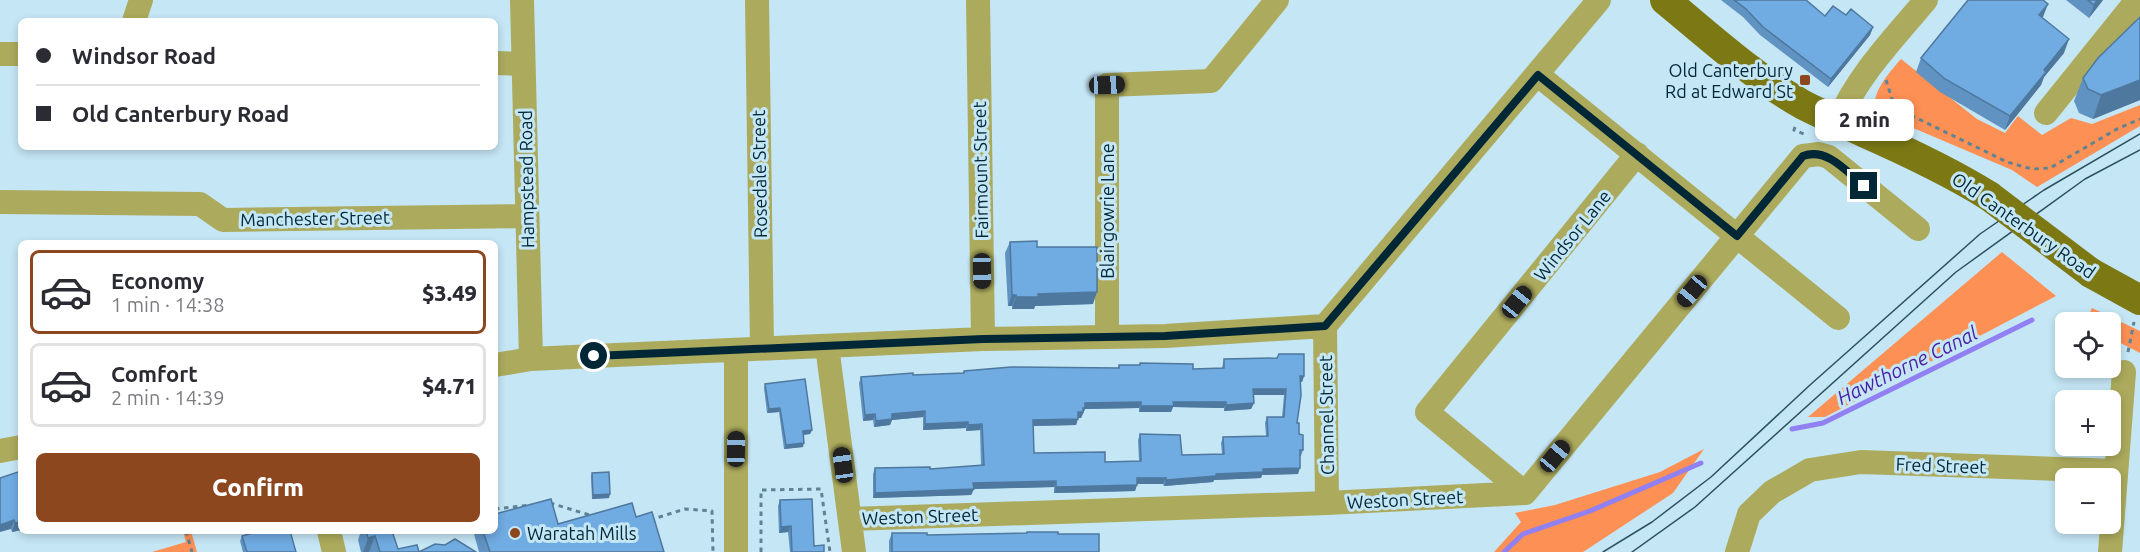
<!DOCTYPE html>
<meta charset="utf-8">
<style>
body{margin:0;font-family:Ubuntu,sans-serif;background:#f2f2f3;color:#2b2b33;height:100vh;display:flex;flex-direction:column;font-size:22px;white-space:nowrap}
*{box-sizing:border-box;margin:0}
p{font-size:20px;color:#7c7c81}
.icon{flex:none;width:33px;height:33px;fill:none;stroke:currentColor;stroke-width:2;stroke-linecap:round;stroke-linejoin:round}
.map{position:relative;flex:1;overflow:hidden}
.sheet{position:absolute;left:18px;top:240px;width:480px;height:294px;display:flex;flex-direction:column;background:#fff;border-radius:9px;box-shadow:0 3px 9px #0003}
.sheet>*{flex:none}
.banner{position:absolute;left:18px;top:18px;width:480px;height:132px;border-radius:9px;box-shadow:0 3px 9px #0003;display:grid;align-content:center;height:132px;padding:0 18px;background:#fff}
.buttons{position:absolute;left:2055px;top:312px;display:grid;gap:12px}
.buttons a{display:grid;place-items:center;width:66px;height:66px;border-radius:9px;background:#fff;box-shadow:0 3px 9px #0003;font-size:30px}
.end{position:absolute;width:27px;height:27px;margin:-14px;border:8px solid #002735;background:#fff;box-shadow:0 0 0 3px #fff}
.from{border-radius:50%}
.bubble{position:absolute;height:42px;border-radius:9px;background:#fff;box-shadow:0 3px 9px #0003;font-size:20px;font-weight:800;line-height:42px;text-align:center}
.car{position:absolute;width:18px;height:36px;margin:-18px -9px;border-radius:8px;box-shadow:0 0 4px 2px #0007;background:linear-gradient(#222 24%,#8ab4d8 0 40%,#222 0 76%,#8ab4d8 0 86%,#222 0)}
.banner b{display:flex;align-items:center;gap:21px;height:57px;font-size:22px}
.banner b+b{border-top:2px solid #e1e1e2}
.banner i{width:15px;height:15px;background:#2b2b33}
ul{padding:10px 0 0;list-style:none}
li{display:flex;align-items:center;gap:18px;height:84px;margin:0 12px 9px;padding:0 6px;border:3px solid #e1e1e2;border-radius:9px}
li div{flex:1}
li b{display:block;font-size:22px}
li em{font-style:normal;font-weight:800}
li.active{border-color:#8c471f}
li>.icon{width:54px;height:54px;stroke-width:1.5}
.cta{display:flex;gap:12px;margin-top:auto;padding:12px 18px}
.cta a{flex:1;height:69px;border-radius:9px;background:#8c471f;color:#fff;font-size:24px;font-weight:800;line-height:69px;text-align:center}
.map>svg:first-child{display:block}
.green{fill:#fd9055}
.lines{fill:none;stroke-linecap:round;stroke-linejoin:round}
.stream{stroke:#9080f1;stroke-width:5}
.path{stroke:#5f8392;stroke-width:3;stroke-dasharray:4.5 4.5;stroke-linecap:butt}
.minor{stroke:#acaa5c;stroke-width:24}
.major{stroke:#7c7915;stroke-width:30}
.tram{stroke:#2c515f;stroke-width:1.5}
.major-bridge{stroke:#7c7915;stroke-width:30}
.wall{fill:#6093c2;fill-rule:evenodd}
.shaded-wall{fill:#4e789e}
.building{fill:#70abe2;stroke:#4e789e;stroke-width:1.5;fill-rule:evenodd}
.route{stroke:#002735;stroke-width:8}
.poi-dot{fill:#8c471f;stroke:#c5e6f5;stroke-width:2}
.labels{text-anchor:middle;dominant-baseline:central;stroke-width:6;stroke-linejoin:round;paint-order:stroke}
.poi-label{font-size:18px;fill:#002735;stroke:#c5e6f5;text-anchor:end}
.street-label{font-size:18px;fill:#002735;stroke:#c5e6f5}
.water-label{font-size:20px;font-style:italic;fill:#4821a5;stroke:#c5e6f5}
</style>
<div class="map">
<svg width="2140" height="552" viewBox="0 0 2140 552">
<rect width="100%" height="100%" fill="#c5e6f5"/>
<path class="green" d="M1901,59l76,60 28,14 13,-17 24,19 29,-17 21,6 48,-19v21l-103,61 -25,-17 -134,-57 -3,-4c-3,-18 15,-37 26,-50z
M2002,252l54,44 -231,121h-17z
M2092,308l48,23v22l-29,-15 -1,-16h-24z
M1704,449l-31,44 -90,59h-89l27,-30 -6,-9 40,-8 105,-33z
M183,531h8l6,21h-45l34,-10z"/>
<g class="lines">
<path class="stream" d="M1792,429l31,-6 209,-103
M1504,552l19,-18 67,-23 111,-48"/>
<path class="path" d="M1886,80l7,22 4,5
M1878,111l13,-5 7,3 109,53 25,7 18,-1 67,-39 23,-10
M1795,127l-1,3 10,4
M2128,352l6,-30
M550,503l43,13
M495,509l37,-4
M650,520l35,-11 27,2 1,41
M186,531l6,21
M761,552v-62l60,-1 9,63"/>
<path class="minor" d="M522,0l9,359
M757,0l5,348
M978,0l5,339
M134,21l7,-21
M0,54h21
M495,63l28,1
M1538,75l300,243
M2046,113l91,-113
M1838,121c20,-46 56,-83 88,-121
M0,202l200,2 23,16 304,-4
M1325,326l2,177
M1107,337v-252l104,-4 66,-81
M827,346l27,206
M736,350v202
M495,365l36,-6 85,-4 367,-16 182,-3 160,-10 274,-326
M0,451l21,-4
M1525,493l-98,-81 210,-258
M850,519l477,-16 198,-10 278,-337 16,-2 10,3 89,72
M329,531l5,21
M1737,552l12,-38 23,-22 38,-22 51,-8 255,9
M2110,552l14,-180"/>
<path class="major" d="M1665,0c43,35 86,75 135,103 19,11 42,19 63,29 43,19 86,39 126,64
M2091,273l49,27"/>
<path class="tram" d="M1603,552l49,-30 59,-45 99,-92 170,-151 64,-44 96,-56
M1632,552l63,-45 261,-235 129,-93 55,-29"/>
<path class="major-bridge" d="M1989,196l102,77"/>
</g>
<path class="wall" d="M1721,0h85l19,16 21,-1 27,12 -3,8 -42,52 -68,-52 -17,-18z
M2066,0h37l-14,18z
M2043,17l-1,1 22,35 -20,24 -3,8 -36,45 -65,-38 -24,-20 5,-14z
M2140,17v83l-47,19 -14,-6 -5,-12 9,-23z
M1010,242l27,5 56,57 -58,2 -1,3h-22v-3h-4l-3,-53z
M1224,359l80,17 -2,6h-1l-4,41 6,27 -2,6h-1l-2,18 -36,1 -1,3 -47,2 -1,2 -49,4 -1,-2h-26l-2,7 -81,2v-6l-80,2 -3,6 -98,3v-24l2,-6 55,1 51,-3 -1,-36 -14,1v-3l-43,2v-13l-31,3 -2,5 -16,2 -1,-7 -10,1 -4,-38 2,-6 102,-4 1,-2 154,-3 1,-3h21v-2l53,6 29,-1zM1253,395h31l-2,22h-15l-2,6 1,13 -43,1 -2,6 1,11 -40,1 -42,-21 -2,6 1,21 -34,1 -71,-9 -1,-27 43,-1 2,-7h3l4,-9 54,-1v4h32l2,-5 51,1v3l27,-2 3,-6z
M765,384l47,46 -2,4 -7,1v12l-19,2 -5,-37 -12,1 -3,-25z
M21,471v59l-9,2 -1,-3z
M592,473l17,25 -17,1 -1,-22z
M780,500l34,46 10,6h-34l-2,-20 -9,1 -1,-27z
M636,517l28,35h-185l-5,-18 1,-3h20l63,-7z
M361,531h31l6,18 21,3h57h-115l-3,-12z
M1027,532l31,2 41,18h-210v-11l3,-8 35,2 99,-2z
M242,536l54,16h-53l-3,-11z"/>
<path class="shaded-wall" d="M2097,0h6l-14,18 5,-13z
M2048,4l-5,13 -9,12 5,-14z
M1873,27l-3,8 -42,52 3,-8z
M2069,39l-5,14 -20,24 -3,8 -36,45 5,-14 34,-46z
M2140,80v20l-47,19 8,-24z
M1097,292l-4,12 -58,2 -1,3h-22l4,-12 22,-3z
M1012,295h4l-4,11h-4z
M1300,376h4l-2,6h-4z
M1253,389h33l-2,6h-33z
M1141,402l-2,6 -54,1 -4,9h-5l2,-6 7,-9z
M1173,402h53l-2,6 -51,-1 -2,5h-32l2,-6z
M1254,403l-3,6 -27,2 2,-6z
M780,408l-1,4 -12,1 2,-4z
M925,411l-2,6 -31,3 -2,5 -16,2 2,-6 16,-7z
M875,414l-2,6 -10,1 2,-6z
M1078,419l-2,6 -46,1 3,-6z
M968,422l-2,6 -43,2 2,-6z
M982,424l-2,6 -14,1 2,-6z
M812,430l-2,4 -9,1 2,-4z
M804,443l-1,4 -19,2 2,-4z
M1300,468l-2,6 -36,1 -1,3 -47,2 -1,2 -49,4 2,-6 97,-11z
M1137,478h29l-3,6h-28z
M1056,481l-2,6 -83,2 2,-6z
M1137,485l-2,6 -81,2 2,-6z
M974,489l-3,6 -98,3 2,-5z
M610,494l-1,4 -17,1 1,-4z
M14,520l-3,9 -11,3v-7z
M21,522v8l-9,2 3,-9z
M791,526l-3,6 -9,1 2,-6z
M375,536l-6,16h-6l5,-14z"/>
<path class="building" d="M1734,0h72l19,16 8,-10 13,9 5,-6 22,18 -42,52 -68,-52 -17,-18z
M1968,0h75l5,4 -9,11 30,24 -25,31 2,2 -36,44 -65,-37 -24,-21z
M2088,0h9l-3,5z
M2140,17v63l-39,15 -13,-6 -5,-11 15,-20z
M1037,241v6h60v45l-59,2v3h-22v-2h-4l-2,-53z
M1279,354h25v22h-4l1,19 -4,28h2v11l4,1v15h-3v18l-37,1v3l-47,2v2l-50,4v-2h-29v7l-81,2v-6l-83,2 1,6 -99,4v-25l55,-1v2l54,-4 -2,-41 -14,1v-3l-43,2v-13l-33,3v5l-16,2 -1,-7 -10,1 -4,-38 52,-4v2l51,-2v-2l47,-4 108,1v-3h21v-2l53,1v5l31,-1v-9l53,-1zM1253,389h33l-2,28h-17l1,19 -45,1 1,17 -42,1 -2,-20 -40,-1 1,27 -36,1v-10l-71,1 -1,-33 45,-1v-7h5v-4h2v-5l56,-1v4h33l-1,-4h53v3l28,-2z
M805,379l7,51 -9,1 1,12 -18,2 -6,-37 -11,1 -4,-25z
M21,471v51l-6,1 -1,-3 -14,5v-47z
M609,472l1,22 -17,1 -1,-22z
M551,499l7,25 74,-21 4,14 16,-5 12,40h-174l-7,-21h12v-17z
M812,499l2,47 10,-1v7h-32l-1,-26 -10,1 -1,-27z
M259,531h31l6,21h-49l-5,-16z
M366,531h26l6,18 19,-4 2,7 16,-8 10,1 10,-6 21,13h-96l-5,-16 -7,2z
M1027,532h31v2h41v18h-207v-19h35v2l100,-2z"/>
<g class="lines">
<path class="route" d="M594,356l389,-17 182,-3 160,-10 213,-251 199,161 66,-80c24,-9 44,16 61,30"/>
</g>
<g class="poi-dot">
<rect x="1799" y="74" width="12" height="12" rx="3"/>
<circle cx="515" cy="533" r="6"/>
</g>
<g class="labels">
<g class="poi-label">
<text x="1793" y="70">Old Canterbury<tspan x="1793" dy="21">Rd at Edward St</tspan></text>
<text x="527" y="533" text-anchor="start">Waratah Mills</text>
</g>
<g class="street-label">
<text transform="translate(980 170) rotate(-91)">Fairmount Street</text>
<text transform="translate(759 174) rotate(-91)">Rosedale Street</text>
<text transform="translate(526 179) rotate(-91)">Hampstead Road</text>
<text transform="translate(1107 211) rotate(-90)">Blairgowrie Lane</text>
<text transform="translate(315 218) rotate(-1)">Manchester Street</text>
<text transform="translate(2024 225) rotate(35)">Old Canterbury Road</text>
<text transform="translate(1572 235) rotate(-51)">Windsor Lane</text>
<text transform="translate(1326 415) rotate(-91)">Channel Street</text>
<text transform="translate(1941 465) rotate(2)">Fred Street</text>
<text transform="translate(1405 499) rotate(-3)">Weston Street</text>
<text transform="translate(920 516) rotate(-2)">Weston Street</text>
</g>
<g class="water-label">
<text transform="translate(1907 365) rotate(-26)">Hawthorne Canal</text>
</g>
</g>
</svg>
<div class="buttons">
<a><svg class="icon" aria-label="locate" viewBox="0 0 24 24"><circle cx="12" cy="12" r="6"/><path d="M12 2v4M12 18v4M2 12h4M18 12h4"/></svg></a>
<a>+</a>
<a>−</a>
</div>
<i class="end from" style="left:594px;top:356px"></i>
<i class="end" style="left:1864px;top:186px"></i>
<div class="bubble" style="left:1815px;top:99px;width:99px">2 min</div>
<i class="car" style="left:1107px;top:85px;rotate:88deg"></i>
<i class="car" style="left:982px;top:271px;rotate:179deg"></i>
<i class="car" style="left:1692px;top:291px;rotate:220deg"></i>
<i class="car" style="left:1517px;top:302px;rotate:39deg"></i>
<i class="car" style="left:736px;top:449px;rotate:1deg"></i>
<i class="car" style="left:1555px;top:456px;rotate:40deg"></i>
<i class="car" style="left:843px;top:465px;rotate:352deg"></i>
<div class="banner">
<b><i class="from"></i>Windsor Road</b>
<b><i></i>Old Canterbury Road</b>
</div>
<section class="sheet">
<ul>
<li class="active"><svg class="icon" aria-label="car" viewBox="0 0 24 24"><path d="M5 17H2v-5l4-1 3-4h7l3 4 3 1v5h-3M9 17h6M6 11h13"/><circle cx="7" cy="17" r="2"/><circle cx="17" cy="17" r="2"/></svg><div><b>Economy</b><p>1 min · 14:38</p></div><em>$3.49</em></li>
<li><svg class="icon" aria-label="car" viewBox="0 0 24 24"><path d="M5 17H2v-5l4-1 3-4h7l3 4 3 1v5h-3M9 17h6M6 11h13"/><circle cx="7" cy="17" r="2"/><circle cx="17" cy="17" r="2"/></svg><div><b>Comfort</b><p>2 min · 14:39</p></div><em>$4.71</em></li>
</ul>
<div class="cta"><a>Confirm</a></div>
</section>
</div>
